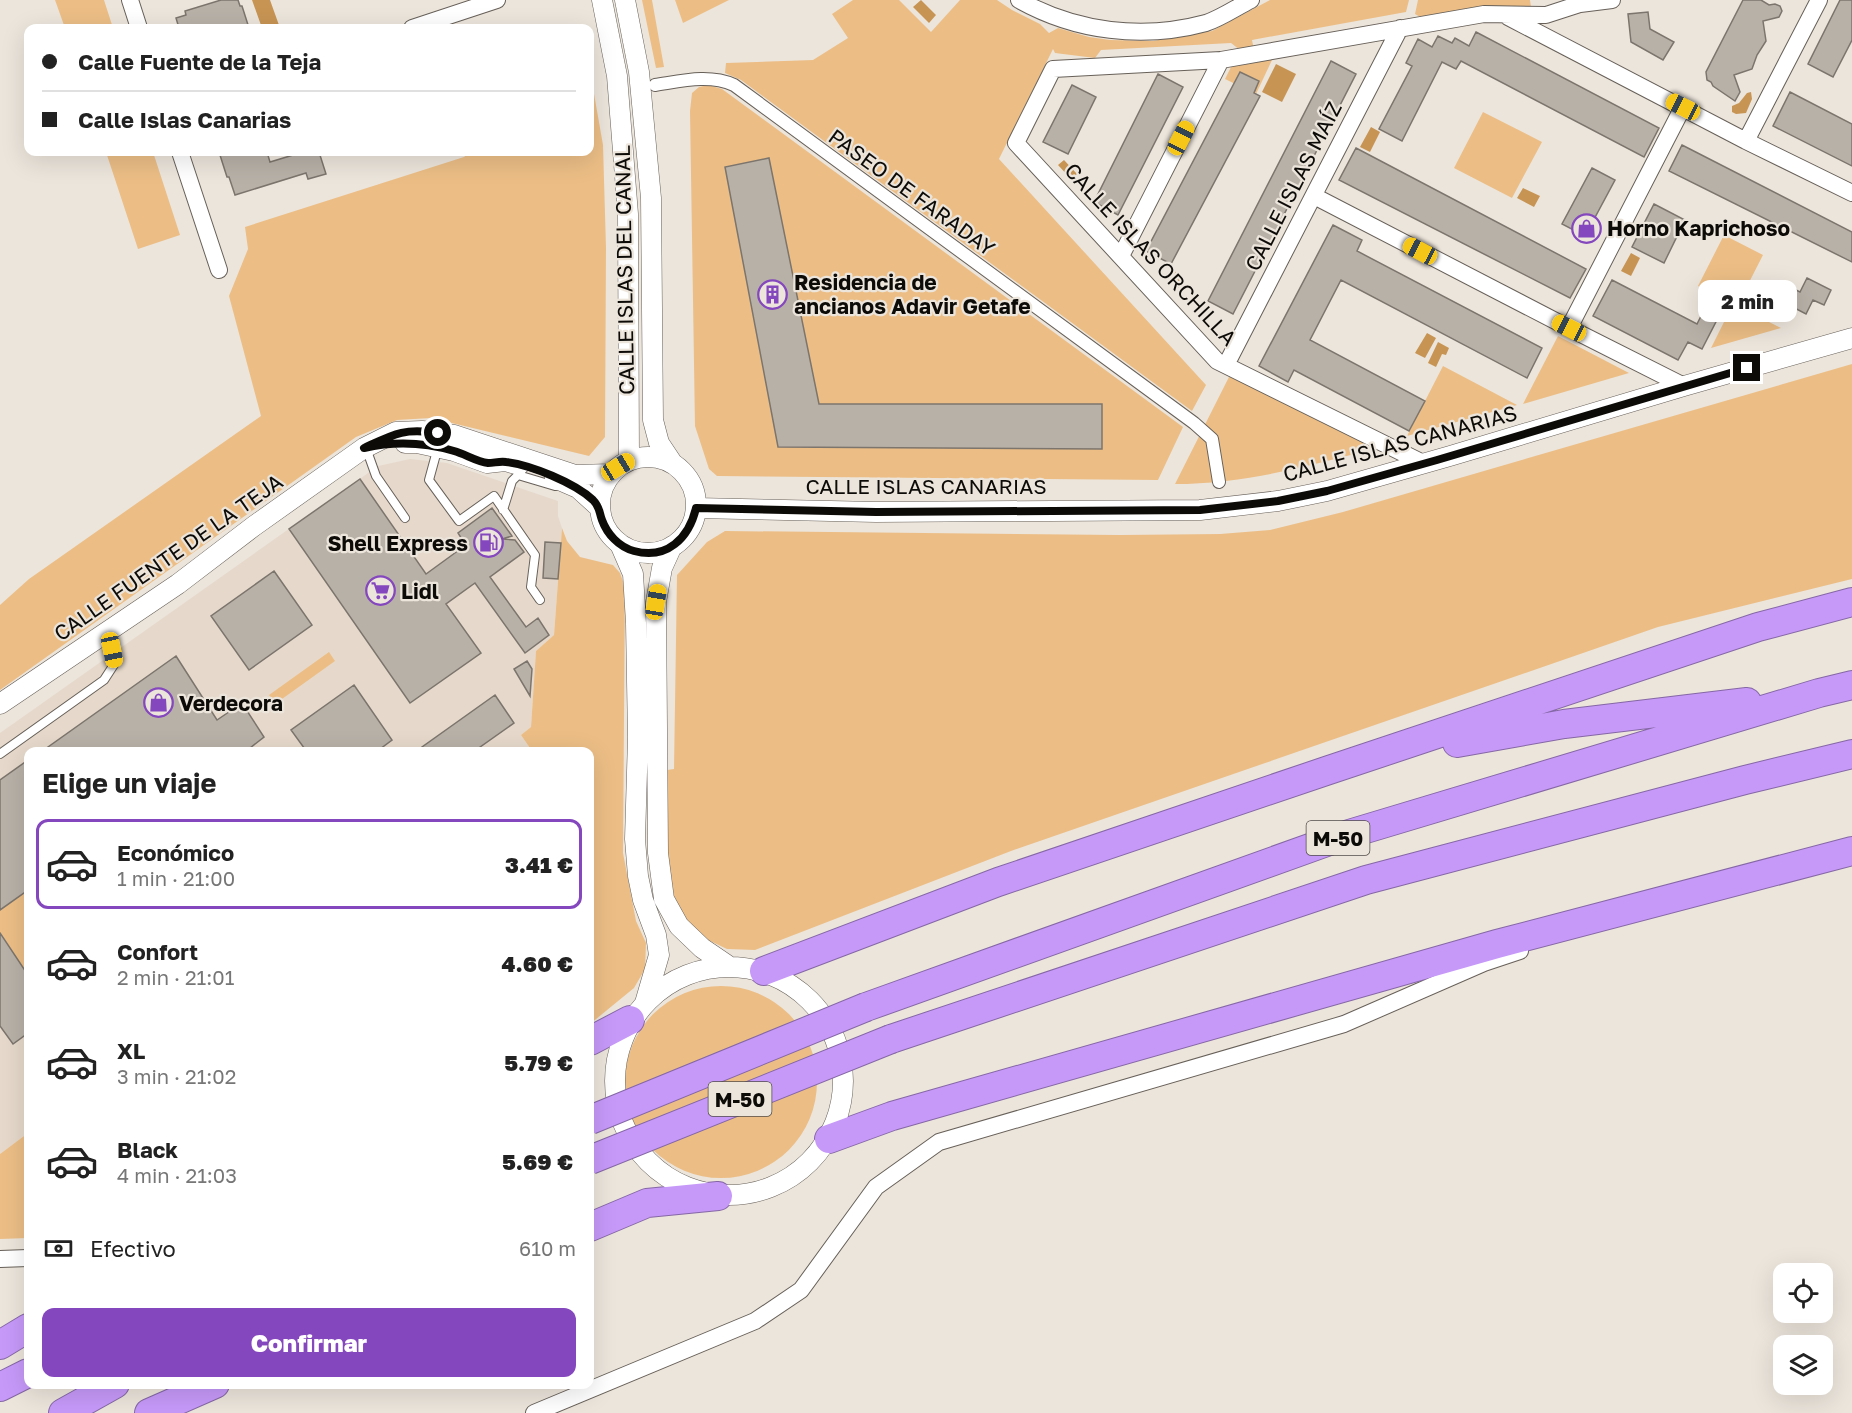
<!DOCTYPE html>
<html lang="es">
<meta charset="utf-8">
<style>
body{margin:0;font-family:"Golos Text",sans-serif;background:#f6f6f6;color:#222;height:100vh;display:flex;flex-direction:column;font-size:22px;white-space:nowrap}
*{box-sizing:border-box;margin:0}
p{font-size:20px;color:#767676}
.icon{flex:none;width:33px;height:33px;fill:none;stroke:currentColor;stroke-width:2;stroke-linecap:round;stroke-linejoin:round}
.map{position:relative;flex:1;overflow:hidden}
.sheet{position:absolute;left:24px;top:747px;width:570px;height:642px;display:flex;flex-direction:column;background:#fff;border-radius:12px;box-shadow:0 6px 24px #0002}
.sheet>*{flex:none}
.hud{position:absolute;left:24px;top:24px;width:570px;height:132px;border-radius:12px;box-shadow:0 6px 24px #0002;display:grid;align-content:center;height:132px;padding:0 18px;background:#fff}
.tools{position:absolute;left:1773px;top:1263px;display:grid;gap:12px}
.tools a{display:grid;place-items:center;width:60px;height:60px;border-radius:12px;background:#fff;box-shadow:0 6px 24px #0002;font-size:30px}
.end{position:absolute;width:27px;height:27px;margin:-14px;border:8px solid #0d0b08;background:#fff;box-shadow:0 0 0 3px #fff}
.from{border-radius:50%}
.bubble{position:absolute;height:42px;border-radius:12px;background:#fff;box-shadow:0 6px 24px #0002;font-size:20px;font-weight:800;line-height:42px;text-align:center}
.car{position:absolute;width:18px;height:36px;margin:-18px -9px;border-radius:8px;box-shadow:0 0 4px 2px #0007;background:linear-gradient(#f5c518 24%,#345 0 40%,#f5c518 0 76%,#345 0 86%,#f5c518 0)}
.hud b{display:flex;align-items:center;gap:21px;height:57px;font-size:22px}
.hud b+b{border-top:2px solid #e0e0e0}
.hud i{width:15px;height:15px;background:#222}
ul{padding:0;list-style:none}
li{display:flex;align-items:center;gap:18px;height:90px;margin:0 12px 9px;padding:0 6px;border:3px solid transparent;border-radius:12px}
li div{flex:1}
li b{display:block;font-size:22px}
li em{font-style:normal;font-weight:800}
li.current{border-color:#8547bd}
li>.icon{width:54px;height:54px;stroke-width:1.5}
h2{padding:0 18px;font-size:27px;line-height:72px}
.pay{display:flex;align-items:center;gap:15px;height:66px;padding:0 18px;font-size:22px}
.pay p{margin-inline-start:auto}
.primary-button{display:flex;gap:12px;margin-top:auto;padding:12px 18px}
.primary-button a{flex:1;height:69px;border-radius:12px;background:#8547bd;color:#fff;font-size:24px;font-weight:800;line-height:69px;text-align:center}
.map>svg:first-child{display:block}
.built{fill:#e6d9cb}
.green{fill:#ecbe86}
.water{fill:#c79453}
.building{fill:#b8b1a8;stroke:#7c756d;stroke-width:1.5}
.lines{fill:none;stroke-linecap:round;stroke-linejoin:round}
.service-casing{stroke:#676059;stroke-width:10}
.pedestrian-casing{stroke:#676059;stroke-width:14}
.minor-casing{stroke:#676059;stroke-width:18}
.tertiary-casing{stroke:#676059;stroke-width:21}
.motorway-casing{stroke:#8567a5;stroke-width:30}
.service{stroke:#fff;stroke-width:8}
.pedestrian{stroke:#fff;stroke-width:12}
.minor{stroke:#fff;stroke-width:16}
.tertiary{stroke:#fff;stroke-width:20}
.motorway{stroke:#c699f9;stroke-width:28}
.motorway-bridge-casing{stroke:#8567a5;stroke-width:30;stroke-linecap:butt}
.motorway-bridge{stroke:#c699f9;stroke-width:28}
.route{stroke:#0d0b08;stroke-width:8}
.labels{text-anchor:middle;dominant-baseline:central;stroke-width:4.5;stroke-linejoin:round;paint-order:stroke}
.shield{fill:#ece5dc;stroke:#504c48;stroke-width:1.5}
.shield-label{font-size:20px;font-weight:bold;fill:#0d0b08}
.street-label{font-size:21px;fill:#0d0b08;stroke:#ece5dc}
.poi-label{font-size:21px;font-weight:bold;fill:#0d0b08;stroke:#ece5dc;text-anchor:start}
</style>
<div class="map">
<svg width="1852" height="1413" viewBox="0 0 1852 1413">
<rect width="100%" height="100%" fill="#ece5dc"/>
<path class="built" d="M410,459l37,4 111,38v15l4,12 -8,107 -18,16 -5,76 -10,8 11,16 -504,1v381l-28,21v-421l378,-267z"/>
<path class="green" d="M55,0h49l9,28h-48z
M642,0h10l12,67 -8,1z
M675,0h54l-46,23z
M853,0h46l32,32 29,-32h37l15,10 28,14 9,9 9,-5 31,9 21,3 43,1 59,-10 58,-31h139l-3,12 -154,28 2,10h-14l-9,-7 -130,7 -6,8 -40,-5 -2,-4 -54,110 207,226 -14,26 -451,-331 -16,-7 1,-10 87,-3 35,-22 -16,-24z
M1418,0h112l1,7 -109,11 -7,-4z
M1273,58l-17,36 -31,-15 7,-14z
M590,71l13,74 3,103 -1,189 -16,19 -158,-38 -34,2 -41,17 -356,253v-85l29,-26 232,-163 -32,-120 19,-47 -3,-22 219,-70 6,-5h120z
M708,85l14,4 461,338 -25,53 -441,-4 -8,-7 -14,-43 -5,-315 2,-18 7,-6z
M1483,112l59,30 -30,56 -58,-30z
M106,152h47l27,83 -42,14z
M1724,235l39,20 -26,51 44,22 -70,20 22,-44 -35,-18z
M1558,336l71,37 -106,31z
M1852,364v215l-194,48 -647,224 -256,99 -28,-1 -21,-10 -14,-10 -15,-21 -8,-32 -4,-45 2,-61 7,-1 3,-194 30,-33 18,-11 395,4 100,-1 50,-4 73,-18z
M1443,366l74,39 -110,31z
M1230,375l146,73c-66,18 -132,36 -201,36z
M562,528l5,13 13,16 33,8 7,8 5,14 -2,266 13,68 10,22 -1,26 -11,19 -44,36v-272l-58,-1 -11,-16 10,-8 5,-76 18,-16z
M329,652l6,9 -60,43 -6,-9z
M28,890v85l-28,-42v-23z
M625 1082a96 96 0 1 1 192 0a96 96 0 1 1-192 0Z
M28,1133v105l-28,1v-85z"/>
<path class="water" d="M252,0h18l10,28h-18z
M921,0l15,15 -7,8 -16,-16z
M1276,64l20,10 -14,28 -20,-10z
M1751,92l1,7 -6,14 -10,1 -4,-2v-6l7,-3 8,-10z
M1371,127l9,5 -10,20 -10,-5z
M1064,160l13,14 -6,5 -13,-14z
M1523,188l17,8 -6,11 -17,-9z
M1631,253l9,5 -9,18 -10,-5z
M1173,269l11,13 -6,6 -12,-14z
M1427,333l9,5 -11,20 -10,-5z
M1438,342l11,6 -3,7 -4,-1 -6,13 -8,-4z"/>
<path class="building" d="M221,0h17l2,6h2l7,22h-70l-3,-10 10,-3 -1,-4z
M1743,0h18l8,5 6,-1 5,2 2,5 -3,6 -16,4 3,20 -9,14 -5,14 -18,6 6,17 -5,9 -22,-15 -2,-4 -4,-2 -1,-8z
M1840,0h12v40l-19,37 -25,-13z
M1648,12l2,17 24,13 -11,18 -32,-18 -3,-28z
M1476,32l183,96 -15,29 -183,-96 -5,8 -14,-7 -40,79 -23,-12 33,-63 -6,-3 12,-24 14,8 6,-11 14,7 3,-5 14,8z
M1331,61l25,13 -123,240 -25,-13z
M1240,72l19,9 -5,12 6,3 -89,168 -25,-13z
M1158,74l25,13 -65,128 -24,-13z
M1072,85l24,12 -28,57 -25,-12z
M1790,92l62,32v42l-79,-40z
M1682,145l170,87v30l-183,-91z
M1356,148l230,121 -16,29 -231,-118z
M219,152h48l3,10 33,-10h16l7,22 -18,5 -2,-6 -71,22 -6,-18h-2z
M769,158l50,246h283v45l-324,-2 -53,-280z
M1592,168l23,12 -30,56 -23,-12z
M1654,204l31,16 -21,43 -32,-16z
M1333,225l29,15 -5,11 185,97 -15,30 -186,-98 -31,60 115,61 -16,30 -115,-61 -6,12 -29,-16z
M1807,278l24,12 -7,15 -11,-5 -7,14 -19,-10 -7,14 -29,-15 8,-14 22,11 7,-14 12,6z
M1612,280l85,44 9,-18 14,8 -18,35 -14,-7 -10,18 -85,-44z
M360,479l66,95 33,-24 -1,-1 7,-5 -7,-11 34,-25 20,28 -10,3 13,1 9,12 -34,25 36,50 12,-9 11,17 -24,18 -50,-70 -29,21 35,49 -71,50 -121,-174z
M545,542l16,1 -3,36 -15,-1z
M274,571l38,54 -63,45 -38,-54z
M176,656l41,64 25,-17 22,34 -19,15h-204z
M527,661l5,8 -2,27 -16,-27z
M354,685l38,55 -16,12h-69l-16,-22z
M495,695l19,28 -41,29h-58z
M28,760v130l-28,20v-130z
M0,933l28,42v58l-15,11 -13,-18z"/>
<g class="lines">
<defs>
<path id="service" d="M438,447l-9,33 30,41 35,-25 41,59 -4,32 9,13
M366,448l10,28 29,42
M503,510l9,-29 6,-6 37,11
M0,754l104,-74 11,-17 -4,-18 -8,-11"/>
<path id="pedestrian" d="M655,85c27,-4 54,-11 79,0l460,338 18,16 7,43"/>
<path id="minor" d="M130,0l9,28
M1019,0c57,32 124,40 187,23 15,-5 31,-16 45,-23
M1508,17l238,124 106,52
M412,28l85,-28
M1746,141l73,-141
M180,152l39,118
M1314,196l255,132 115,58
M1121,256l100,-196
M1569,328l114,-221
M1226,365l174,-337
M1423,463l-206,-102 -201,-218 37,-74 168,-9 263,-46 62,1 34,-11 32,-4
M0,1259l28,-1
M534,1413l221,-92 46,-31 75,-103 63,-45 405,-118 140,-61 36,-12"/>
<path id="tertiary" d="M602,0l15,76 11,138 1,246
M625,0l14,72 12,126 2,222 6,23 14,21
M405,443h12l37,8 33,12 18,-2 14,4
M600 505a48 48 0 1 1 96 0a48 48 0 1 1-96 0Z
M555,478l23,10 22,20
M696,508l180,4 324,-2 78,-9 49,-10 123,-35 234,-70 168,-48
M620,544l13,30 3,49 2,115 -3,101 3,37 5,24 13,35 3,20 -14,48
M672,546l-10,22 -6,34 2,251 6,46 15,27 23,22 25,17
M0,704l178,-120 76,-58 110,-78 32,-16 26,-1 32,4 121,40 36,-1
M615 1081a114 114 0 1 1 228 0a114 114 0 1 1-228 0Z"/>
<path id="motorway" d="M1457,743l107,-19 183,-22
M764,971l234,-89 328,-111 432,-144 94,-25
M866,1007l483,-173 470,-141 33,-8
M891,1039l475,-159 379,-100 107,-26
M590,1041l40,-21
M829,1139l63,-23 605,-172 355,-93
M590,1227l57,-24 71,-7
M0,1345l28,-17
M0,1387l28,-14
M63,1413l52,-29
M149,1413l66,-29"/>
</defs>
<use href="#service" class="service-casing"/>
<use href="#pedestrian" class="pedestrian-casing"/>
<use href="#minor" class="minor-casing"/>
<use href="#tertiary" class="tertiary-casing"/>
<use href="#motorway" class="motorway-casing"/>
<use href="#service" class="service"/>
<use href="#pedestrian" class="pedestrian"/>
<use href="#minor" class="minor"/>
<use href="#tertiary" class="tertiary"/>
<use href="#motorway" class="motorway"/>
<defs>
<path id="motorway-bridge" d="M590,1120l276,-113
M590,1160l301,-121"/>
</defs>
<use href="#motorway-bridge" class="motorway-bridge-casing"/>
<use href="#motorway-bridge" class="motorway-bridge"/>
</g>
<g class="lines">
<path class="route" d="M438,433c-35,-5 -44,1 -74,15 31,-7 59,-6 90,3 11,3 23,11 34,12 6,0 12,-2 18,-1 25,3 69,21 87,38 7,7 6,12 9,20 5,14 17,27 32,31 33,9 55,-13 62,-43l180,4 324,-2 78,-9 49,-10 110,-31 310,-92"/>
</g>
<defs>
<symbol id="shop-ring" viewBox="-11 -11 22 22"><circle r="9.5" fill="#ece5dc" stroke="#8547bd" stroke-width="1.5"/><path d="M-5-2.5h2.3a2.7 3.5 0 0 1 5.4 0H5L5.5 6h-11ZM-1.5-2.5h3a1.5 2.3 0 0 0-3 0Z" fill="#8547bd"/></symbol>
<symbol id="building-ring" viewBox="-11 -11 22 22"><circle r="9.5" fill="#ece5dc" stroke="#8547bd" stroke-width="1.5"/><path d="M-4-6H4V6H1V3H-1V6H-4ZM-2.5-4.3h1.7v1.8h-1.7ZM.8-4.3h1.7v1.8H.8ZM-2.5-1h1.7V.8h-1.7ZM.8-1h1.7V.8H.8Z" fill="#8547bd"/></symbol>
<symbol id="fuel-ring" viewBox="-11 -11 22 22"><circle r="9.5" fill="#ece5dc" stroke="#8547bd" stroke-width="1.5"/><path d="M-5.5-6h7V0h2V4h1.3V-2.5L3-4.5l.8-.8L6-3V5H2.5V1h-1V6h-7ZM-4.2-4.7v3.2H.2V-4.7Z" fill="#8547bd"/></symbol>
<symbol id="supermarket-ring" viewBox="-11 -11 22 22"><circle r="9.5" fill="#ece5dc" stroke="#8547bd" stroke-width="1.5"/><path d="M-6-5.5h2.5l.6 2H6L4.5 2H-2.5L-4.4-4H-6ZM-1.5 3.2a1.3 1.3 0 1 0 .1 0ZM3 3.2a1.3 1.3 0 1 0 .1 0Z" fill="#8547bd"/></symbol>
</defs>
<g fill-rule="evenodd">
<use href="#shop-ring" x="1570" y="212" width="33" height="33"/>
<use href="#building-ring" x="756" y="278" width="33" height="33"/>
<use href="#fuel-ring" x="472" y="526" width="33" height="33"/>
<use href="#supermarket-ring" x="364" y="574" width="33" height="33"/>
<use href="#shop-ring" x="142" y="686" width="33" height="33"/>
</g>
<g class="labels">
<g class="shield">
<rect x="1306.5" y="821" width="63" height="34" rx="4.5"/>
<rect x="708.5" y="1082" width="63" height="34" rx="4.5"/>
</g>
<g class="shield-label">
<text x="1338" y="838">M-50</text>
<text x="740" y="1099">M-50</text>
</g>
<g class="street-label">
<text transform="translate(1293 186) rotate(-63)">CALLE ISLAS MAÍZ</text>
<text transform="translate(912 192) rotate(36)">PASEO DE FARADAY</text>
<text transform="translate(1151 254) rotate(47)">CALLE ISLAS ORCHILLA</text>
<text transform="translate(624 270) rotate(-91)">CALLE ISLAS DEL CANAL</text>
<text transform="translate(1400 443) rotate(-15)">CALLE ISLAS CANARIAS</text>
<text x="926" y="486">CALLE ISLAS CANARIAS</text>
<text transform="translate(168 557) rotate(-35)">CALLE FUENTE DE LA TEJA</text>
</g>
<g class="poi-label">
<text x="1607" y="228">Horno Kaprichoso</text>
<text x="794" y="282">Residencia de<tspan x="794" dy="24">ancianos Adavir Getafe</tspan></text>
<text x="468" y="543" text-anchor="end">Shell Express</text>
<text x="401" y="591">Lidl</text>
<text x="179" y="703">Verdecora</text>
</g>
</g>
</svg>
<div class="tools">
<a><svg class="icon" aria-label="locate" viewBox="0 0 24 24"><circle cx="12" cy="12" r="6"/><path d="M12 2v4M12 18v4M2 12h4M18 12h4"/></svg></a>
<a><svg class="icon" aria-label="layers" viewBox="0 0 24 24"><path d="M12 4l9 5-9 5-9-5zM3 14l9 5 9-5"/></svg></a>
</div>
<i class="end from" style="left:438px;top:433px"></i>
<i class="end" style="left:1747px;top:368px"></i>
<div class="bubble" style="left:1698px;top:280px;width:99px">2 min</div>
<i class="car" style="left:1683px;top:107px;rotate:297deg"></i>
<i class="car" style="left:1181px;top:138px;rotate:27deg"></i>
<i class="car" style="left:1420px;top:251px;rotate:298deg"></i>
<i class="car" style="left:1569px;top:328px;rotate:297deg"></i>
<i class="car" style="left:618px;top:467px;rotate:59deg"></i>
<i class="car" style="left:656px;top:602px;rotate:9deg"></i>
<i class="car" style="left:112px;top:650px;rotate:168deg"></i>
<div class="hud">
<b><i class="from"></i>Calle Fuente de la Teja</b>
<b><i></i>Calle Islas Canarias</b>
</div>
<section class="sheet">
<h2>Elige un viaje</h2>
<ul>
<li class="current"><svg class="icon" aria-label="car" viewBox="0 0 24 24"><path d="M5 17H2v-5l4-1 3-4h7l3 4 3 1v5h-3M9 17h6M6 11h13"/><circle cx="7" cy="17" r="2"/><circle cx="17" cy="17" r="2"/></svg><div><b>Económico</b><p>1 min · 21:00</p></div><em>3.41 €</em></li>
<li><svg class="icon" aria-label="car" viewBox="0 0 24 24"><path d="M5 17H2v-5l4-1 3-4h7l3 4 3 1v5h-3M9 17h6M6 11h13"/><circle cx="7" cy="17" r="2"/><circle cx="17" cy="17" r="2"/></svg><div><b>Confort</b><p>2 min · 21:01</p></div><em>4.60 €</em></li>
<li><svg class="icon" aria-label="car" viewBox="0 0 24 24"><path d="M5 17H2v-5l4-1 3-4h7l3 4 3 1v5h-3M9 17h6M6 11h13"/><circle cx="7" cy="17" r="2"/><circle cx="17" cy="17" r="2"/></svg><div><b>XL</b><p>3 min · 21:02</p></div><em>5.79 €</em></li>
<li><svg class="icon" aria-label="car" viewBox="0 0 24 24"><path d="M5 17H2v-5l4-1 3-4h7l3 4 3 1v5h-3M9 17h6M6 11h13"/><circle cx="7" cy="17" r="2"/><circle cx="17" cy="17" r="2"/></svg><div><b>Black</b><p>4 min · 21:03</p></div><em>5.69 €</em></li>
</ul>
<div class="pay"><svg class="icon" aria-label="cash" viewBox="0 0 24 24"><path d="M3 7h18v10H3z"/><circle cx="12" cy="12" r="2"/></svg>Efectivo<p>610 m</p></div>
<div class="primary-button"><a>Confirmar</a></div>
</section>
</div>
